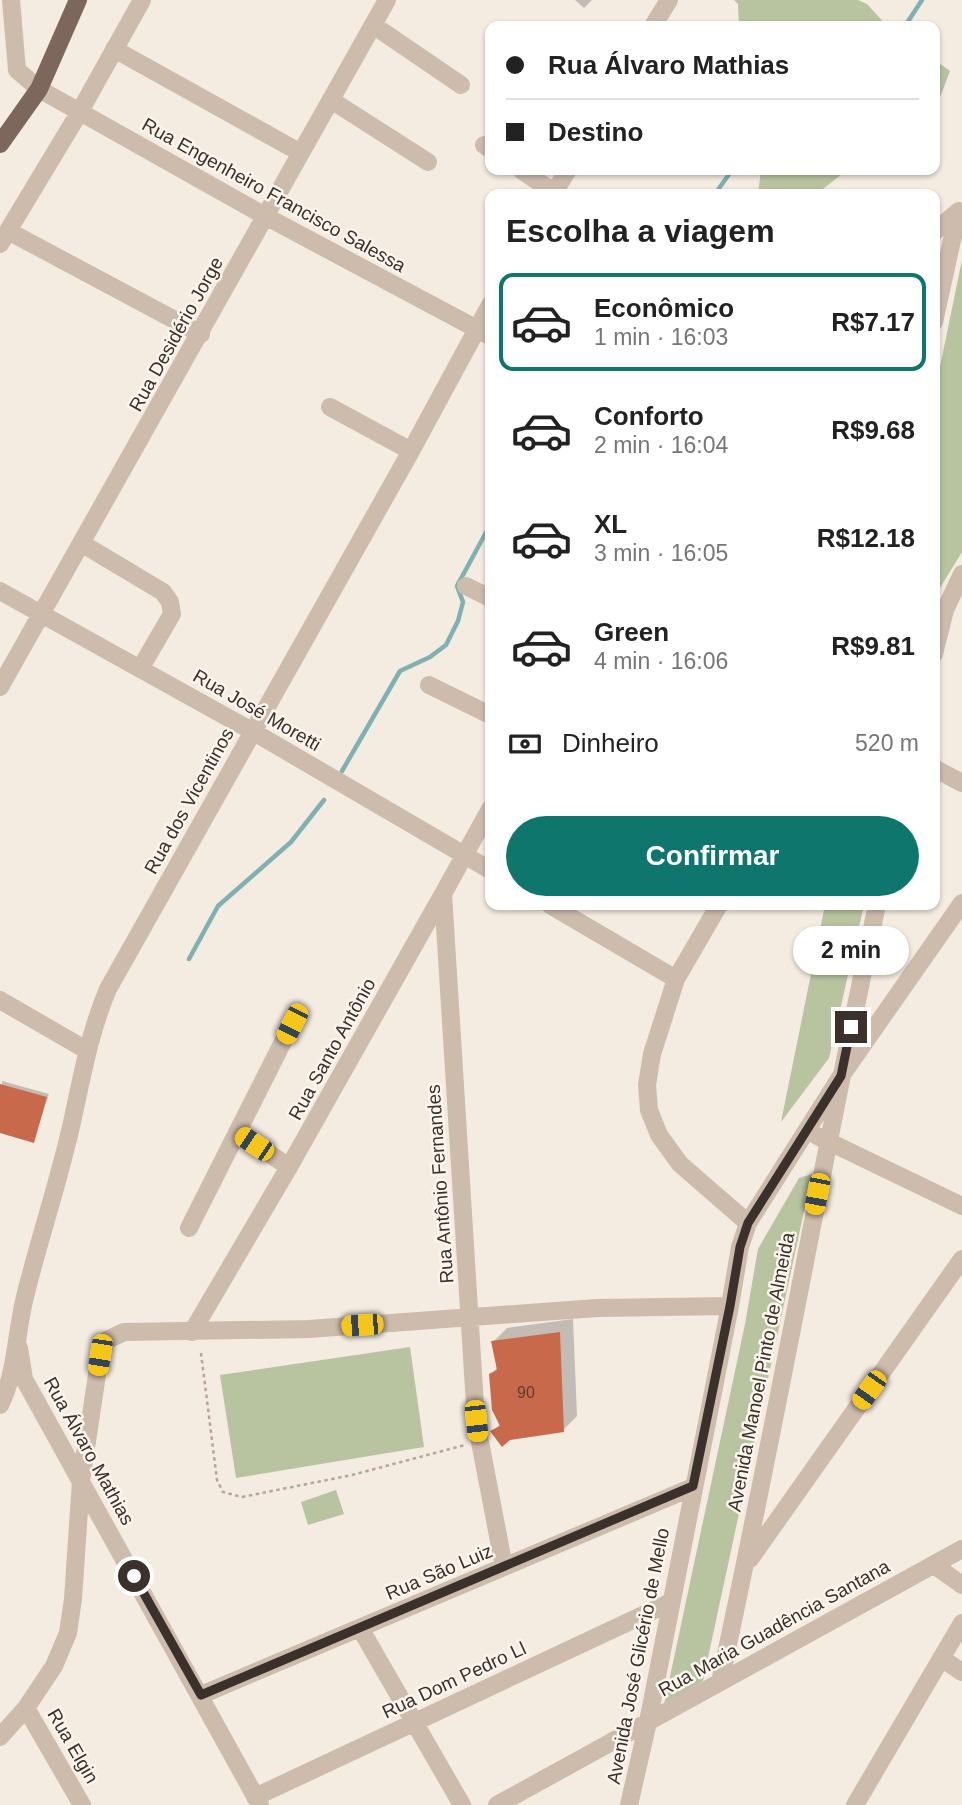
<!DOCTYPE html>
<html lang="pt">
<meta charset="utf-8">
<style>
body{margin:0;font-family:Helvetica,sans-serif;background:#f6f6f6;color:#222;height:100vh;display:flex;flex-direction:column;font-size:26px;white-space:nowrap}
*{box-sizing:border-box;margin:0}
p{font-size:23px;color:#767676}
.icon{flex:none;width:38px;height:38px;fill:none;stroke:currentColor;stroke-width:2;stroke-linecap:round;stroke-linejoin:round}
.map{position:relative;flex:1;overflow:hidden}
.panel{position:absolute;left:485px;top:189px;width:455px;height:721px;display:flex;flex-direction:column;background:#fff;border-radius:14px;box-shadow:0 2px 5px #0004}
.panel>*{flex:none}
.banner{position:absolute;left:485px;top:21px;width:455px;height:154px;border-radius:14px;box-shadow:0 2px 5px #0004;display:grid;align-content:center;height:154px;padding:0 21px;background:#fff}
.end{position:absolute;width:32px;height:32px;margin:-16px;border:9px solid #3b302b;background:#fff;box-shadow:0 0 0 4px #fff}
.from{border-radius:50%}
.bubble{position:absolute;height:49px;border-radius:24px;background:#fff;box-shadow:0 2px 5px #0004;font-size:23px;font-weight:800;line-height:49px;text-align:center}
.car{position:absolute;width:21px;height:42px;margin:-21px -10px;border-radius:9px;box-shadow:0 0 5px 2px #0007;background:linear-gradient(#f5c518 24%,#345 0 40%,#f5c518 0 76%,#345 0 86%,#f5c518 0)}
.banner b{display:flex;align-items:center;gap:24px;height:66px;font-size:26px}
.banner b+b{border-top:2px solid #e0e0e0}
.banner i{width:18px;height:18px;background:#222}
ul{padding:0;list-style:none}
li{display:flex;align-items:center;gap:21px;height:98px;margin:0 14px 10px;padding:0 7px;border:4px solid transparent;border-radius:14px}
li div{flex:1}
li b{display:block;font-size:26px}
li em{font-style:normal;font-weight:800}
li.current{border-color:#0f766e}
li>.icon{width:63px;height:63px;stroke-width:1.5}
h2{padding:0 21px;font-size:32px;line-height:84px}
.pay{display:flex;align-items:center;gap:18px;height:77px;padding:0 21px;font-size:26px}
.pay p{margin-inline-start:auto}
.action{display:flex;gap:14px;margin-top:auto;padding:14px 21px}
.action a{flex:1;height:80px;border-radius:42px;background:#0f766e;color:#fff;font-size:28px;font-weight:800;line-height:80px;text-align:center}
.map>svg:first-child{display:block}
.green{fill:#b8c4a0}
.shadow{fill:#0003}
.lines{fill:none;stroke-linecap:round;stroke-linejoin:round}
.stream{stroke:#7fb0b2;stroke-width:4.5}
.building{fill:#c8694b}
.path{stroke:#b9a596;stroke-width:2.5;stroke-dasharray:3.5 3.5;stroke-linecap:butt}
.minor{stroke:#cdbbac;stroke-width:18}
.major{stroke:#7d675c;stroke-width:18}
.route{stroke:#3b302b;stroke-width:9}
.labels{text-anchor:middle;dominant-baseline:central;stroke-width:5;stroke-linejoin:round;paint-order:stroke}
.number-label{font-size:16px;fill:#5e3e33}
.street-label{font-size:19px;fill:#3b302b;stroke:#fbf5ee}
</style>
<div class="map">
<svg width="962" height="1805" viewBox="0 0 962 1805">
<rect width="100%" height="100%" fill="#f4ebe1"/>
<path class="green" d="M734,0h124l9,4 20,22h-148l-1,-22z
M935,60l15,11 -9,24 -6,7z
M761,170h86l-24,19 -28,5h-37z
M962,260v292l-27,44v-205z
M825,905h39l-35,153 -48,64z
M812,1174l-109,507 -39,24 81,-381 13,-75 41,-71z
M410,1347l14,100 -188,31 -16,-103z
M336,1490l8,24 -36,11 -7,-23z"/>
<path class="shadow" d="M575,0h17l-8,8z
M2,1081l47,13 -16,47 -33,-10z
M573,1319l4,97 -14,14 -54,8 -16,-7 8,-8 -11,-48 8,-8 -5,-25 14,-14z"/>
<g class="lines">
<path class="stream" d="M905,26l17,-26
M715,194l17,-24
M342,771l58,-100 30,-14 16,-12 12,-24 5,-19 -6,-16 33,-61
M189,959l29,-53 73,-64 33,-42"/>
</g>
<path class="building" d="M0,1084l47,13 -13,46 -34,-10z
M560,1332l4,100 -54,8 -8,7 -12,-16 10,-5 -8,-16 -3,-36 8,-4 -6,-29z"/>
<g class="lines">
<path class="path" d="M201,1353l16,127 6,12 19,5 110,-22 113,-30"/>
<path class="minor" d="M11,0l6,70 22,19 226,127 225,120
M373,25l88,60
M653,26l16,-26
M114,49l187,104
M331,100l97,62
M484,145l6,4
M521,170l33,22
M553,194l15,-24
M8,231l193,103
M934,232l25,-21
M0,244l79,-131 63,-113
M934,322l24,-109
M330,407l81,44
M81,543l82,49 7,10 2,12 -32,55
M466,586l24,12
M0,591l252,140 238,139
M934,654l11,-44 17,-36
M429,685l61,30
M0,687l387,-687
M934,768l28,15
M490,809l-47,85 33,527 28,146
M550,905l126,74
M719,905l-43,74 -24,75 -5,31 2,25 10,25 21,29 68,59
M0,1000l88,51
M237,1132l52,35
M817,1136l145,70
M189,1228l103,-204
M192,1332l97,-165 154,-273
M19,1348l5,31 236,426
M0,1405c16,-31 16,-70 24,-104 15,-63 37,-125 50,-188 9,-42 17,-84 34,-124l303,-538 79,-146
M750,1559l212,-300
M934,1565l28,20
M360,1628l102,177
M941,1658l21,14
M720,1682c56,-258 102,-519 157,-777
M201,1695l492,-208
M26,1708l56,97
M0,1737l26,-29 28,-42 14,-33 5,-34 8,-118 19,-126 7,-15 17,-8 185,-3 288,-21 133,-2
M255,1797l416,-195
M497,1805l465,-256
M629,1805l19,-83 82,-416 10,-59 8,-24 93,-147 121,-173
M855,1805l107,-182"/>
<path class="major" d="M0,144l39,-55 39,-89"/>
</g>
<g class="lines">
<path class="route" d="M134,1576l67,119 492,-209 37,-180 10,-59 8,-24 93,-147 10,-49"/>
</g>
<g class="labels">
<g class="number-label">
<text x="526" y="1392">90</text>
</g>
<g class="street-label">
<text transform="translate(274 195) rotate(29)">Rua Engenheiro Francisco Salessa</text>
<text transform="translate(176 334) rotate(-61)">Rua Desidério Jorge</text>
<text transform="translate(257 710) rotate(30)">Rua José Moretti</text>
<text transform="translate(189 801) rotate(-61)">Rua dos Vicentinos</text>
<text transform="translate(332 1049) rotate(-61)">Rua Santo Antônio</text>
<text transform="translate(440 1184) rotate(-94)">Rua Antônio Fernandes</text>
<text transform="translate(761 1372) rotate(-79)">Avenida Manoel Pinto de Almeida</text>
<text transform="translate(89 1451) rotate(61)">Rua Álvaro Mathias</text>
<text transform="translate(439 1572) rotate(-23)">Rua São Luiz</text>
<text transform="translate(774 1628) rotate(-29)">Rua Maria Guadência Santana</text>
<text transform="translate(638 1656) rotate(-79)">Avenida José Glicério de Mello</text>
<text transform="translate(454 1680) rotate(-25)">Rua Dom Pedro Ll</text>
<text transform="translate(73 1746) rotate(60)">Rua Elgin</text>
</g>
</g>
</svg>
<i class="end from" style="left:134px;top:1576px"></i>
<i class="end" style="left:851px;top:1027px"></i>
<div class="bubble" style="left:793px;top:926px;width:116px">2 min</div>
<i class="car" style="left:292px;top:1024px;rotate:207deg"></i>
<i class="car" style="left:254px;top:1144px;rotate:304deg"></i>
<i class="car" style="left:817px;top:1194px;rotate:191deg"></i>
<i class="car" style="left:362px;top:1325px;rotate:266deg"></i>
<i class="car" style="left:100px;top:1355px;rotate:189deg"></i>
<i class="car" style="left:869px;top:1390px;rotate:215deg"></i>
<i class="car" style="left:476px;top:1421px;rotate:174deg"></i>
<div class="banner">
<b><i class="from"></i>Rua Álvaro Mathias</b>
<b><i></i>Destino</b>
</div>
<section class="panel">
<h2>Escolha a viagem</h2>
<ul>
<li class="current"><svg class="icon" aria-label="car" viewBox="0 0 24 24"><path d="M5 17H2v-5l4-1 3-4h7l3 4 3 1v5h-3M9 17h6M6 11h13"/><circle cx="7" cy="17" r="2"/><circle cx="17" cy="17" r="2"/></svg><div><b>Econômico</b><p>1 min · 16:03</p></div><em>R$7.17</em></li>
<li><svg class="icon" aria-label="car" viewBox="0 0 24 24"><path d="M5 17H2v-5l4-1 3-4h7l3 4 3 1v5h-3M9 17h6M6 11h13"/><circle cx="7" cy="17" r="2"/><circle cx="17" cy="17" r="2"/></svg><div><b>Conforto</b><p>2 min · 16:04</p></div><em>R$9.68</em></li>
<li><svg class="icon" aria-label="car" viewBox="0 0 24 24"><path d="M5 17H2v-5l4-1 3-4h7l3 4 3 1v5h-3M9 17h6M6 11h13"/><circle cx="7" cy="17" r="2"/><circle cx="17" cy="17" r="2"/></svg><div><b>XL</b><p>3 min · 16:05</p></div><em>R$12.18</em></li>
<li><svg class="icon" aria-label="car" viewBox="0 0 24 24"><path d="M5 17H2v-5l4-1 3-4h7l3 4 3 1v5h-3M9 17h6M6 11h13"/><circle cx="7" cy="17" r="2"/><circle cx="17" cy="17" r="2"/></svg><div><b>Green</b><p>4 min · 16:06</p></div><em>R$9.81</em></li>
</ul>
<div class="pay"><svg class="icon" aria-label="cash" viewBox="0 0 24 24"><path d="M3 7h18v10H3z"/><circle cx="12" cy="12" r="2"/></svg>Dinheiro<p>520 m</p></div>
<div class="action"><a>Confirmar</a></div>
</section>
</div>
